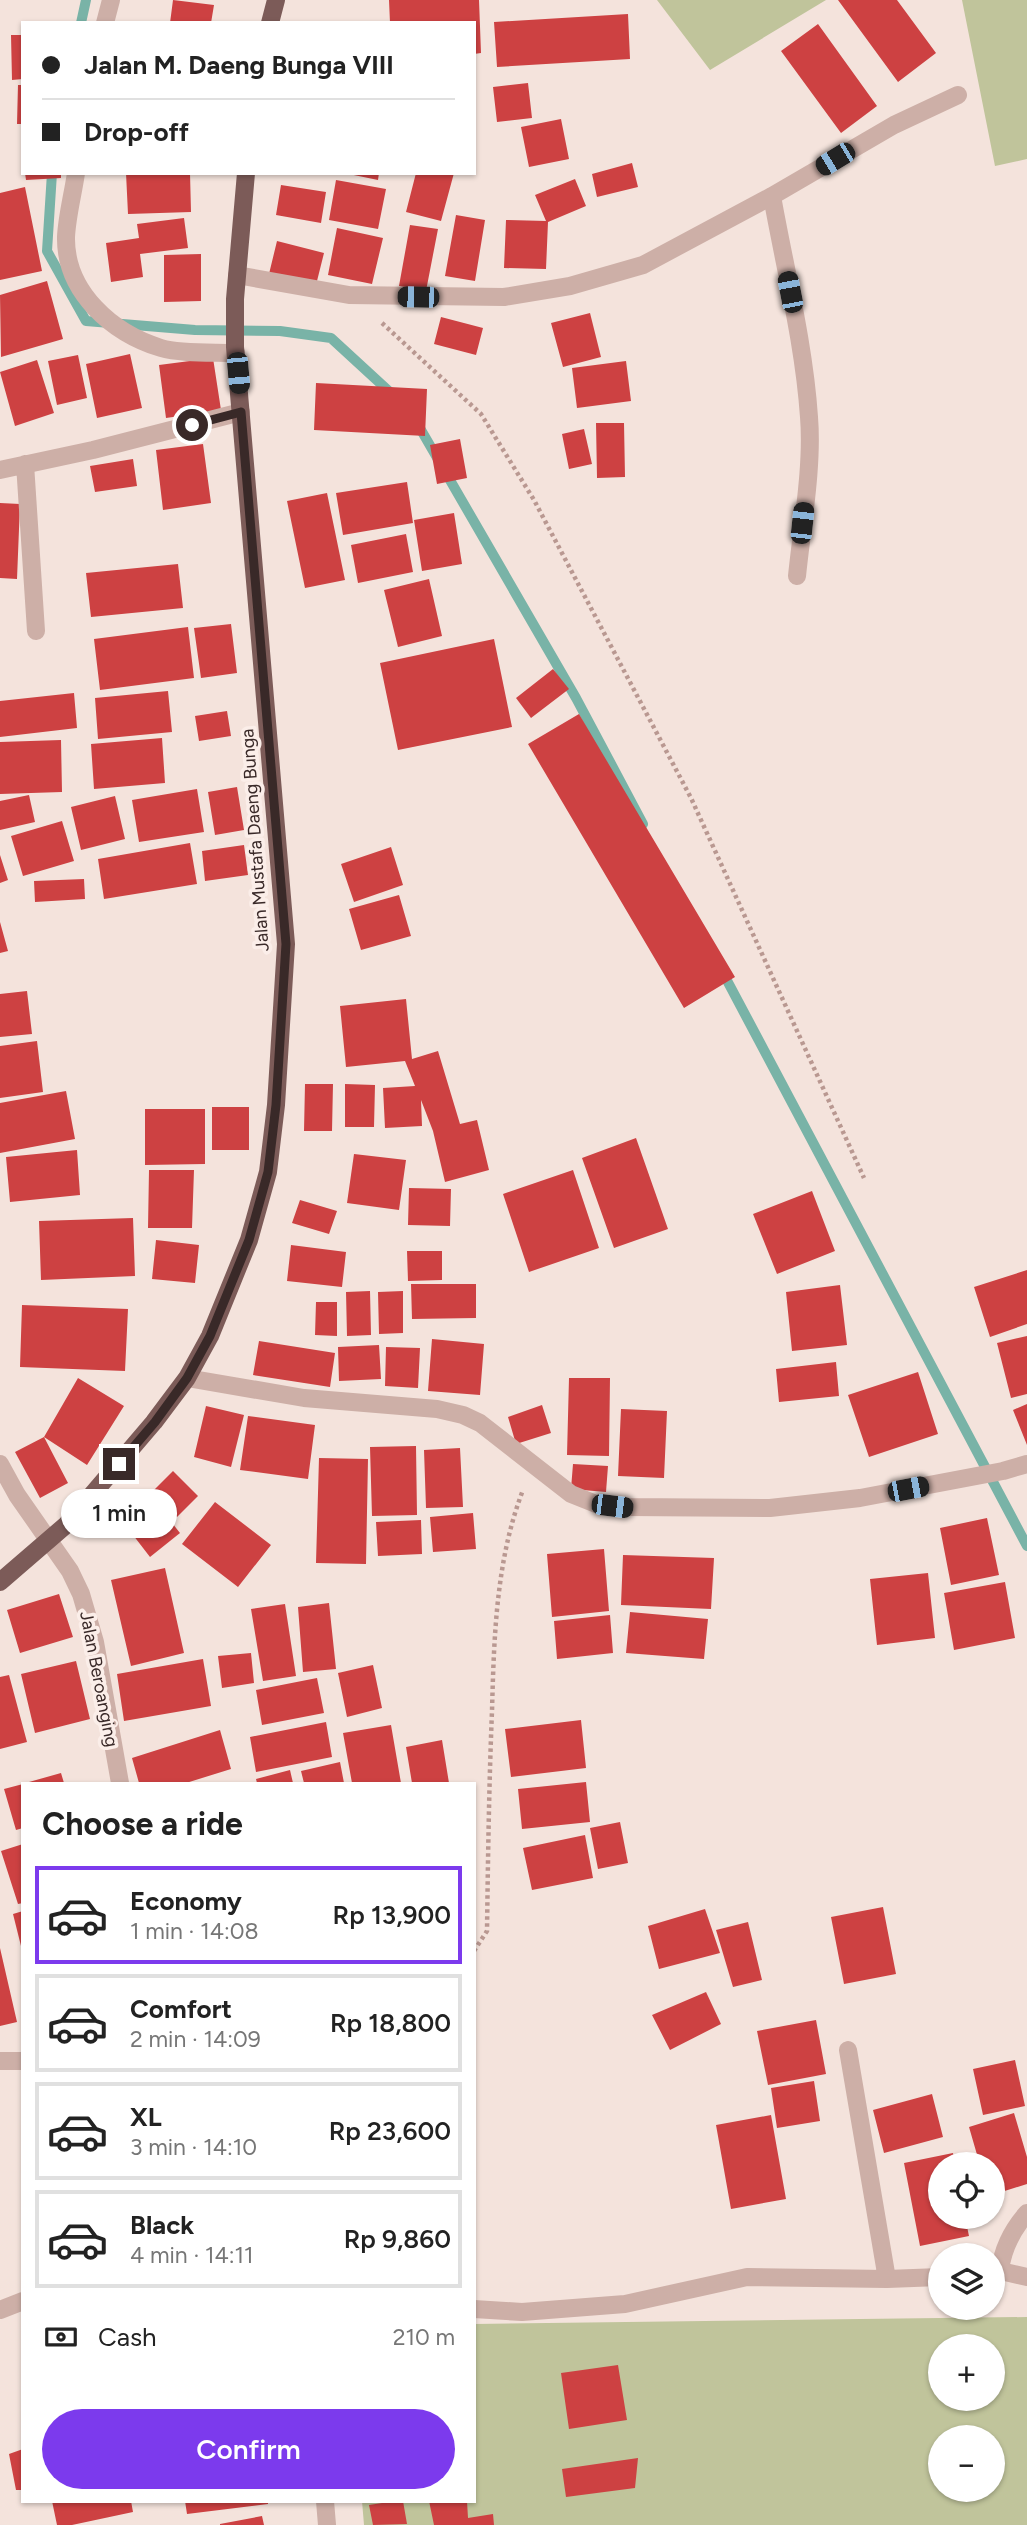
<!DOCTYPE html>
<meta charset="utf-8">
<style>
body{margin:0;font-family:Figtree,sans-serif;background:#f2f2f2;color:#222;height:100vh;display:flex;flex-direction:column;font-size:26px;white-space:nowrap}
*{box-sizing:border-box;margin:0}
p{font-size:23px;color:#767676}
.icon{flex:none;width:38px;height:38px;fill:none;stroke:currentColor;stroke-width:2;stroke-linecap:round;stroke-linejoin:round}
.map{position:relative;flex:1;overflow:hidden}
.drawer{position:absolute;left:21px;top:1782px;width:455px;height:721px;display:flex;flex-direction:column;background:#fff;border-radius:0px;box-shadow:0 2px 5px #0004}
.drawer>*{flex:none}
.top-card{position:absolute;left:21px;top:21px;width:455px;height:154px;border-radius:0px;box-shadow:0 2px 5px #0004;display:grid;align-content:center;height:154px;padding:0 21px;background:#fff}
.fabs{position:absolute;left:928px;top:2152px;display:grid;gap:14px}
.fabs a{display:grid;place-items:center;width:77px;height:77px;border-radius:50%;background:#fff;box-shadow:0 2px 5px #0004;font-size:35px}
.end{position:absolute;width:32px;height:32px;margin:-16px;border:9px solid #392928;background:#fff;box-shadow:0 0 0 4px #fff}
.from{border-radius:50%}
.bubble{position:absolute;height:49px;border-radius:24px;background:#fff;box-shadow:0 2px 5px #0004;font-size:23px;font-weight:600;line-height:49px;text-align:center}
.car{position:absolute;width:21px;height:42px;margin:-21px -10px;border-radius:9px;box-shadow:0 0 5px 2px #0007;background:linear-gradient(#222 24%,#8ab4d8 0 40%,#222 0 76%,#8ab4d8 0 86%,#222 0)}
.top-card b{display:flex;align-items:center;gap:24px;height:66px;font-size:26px}
.top-card b+b{border-top:2px solid #e0e0e0}
.top-card i{width:18px;height:18px;background:#222}
ul{padding:0;list-style:none}
li{display:flex;align-items:center;gap:21px;height:98px;margin:0 14px 10px;padding:0 7px;border:4px solid #e0e0e0;border-radius:0px}
li div{flex:1}
li b{display:block;font-size:26px}
li em{font-style:normal;font-weight:600}
li.selected{border-color:#7c3aed}
li>.icon{width:63px;height:63px;stroke-width:1.5}
h2{padding:0 21px;font-size:32px;line-height:84px}
.pay{display:flex;align-items:center;gap:18px;height:77px;padding:0 21px;font-size:26px}
.pay p{margin-inline-start:auto}
.action{display:flex;gap:14px;margin-top:auto;padding:14px 21px}
.action a{flex:1;height:80px;border-radius:42px;background:#7c3aed;color:#fff;font-size:28px;font-weight:600;line-height:80px;text-align:center}
.map>svg:first-child{display:block}
.green{fill:#c0c49b;fill-rule:evenodd}
.lines{fill:none;stroke-linecap:round;stroke-linejoin:round}
.stream{stroke:#79b3a7;stroke-width:10}
.building{fill:#cd4142}
.path{stroke:#b99891;stroke-width:4.5;stroke-dasharray:3.5 3.5;stroke-linecap:butt}
.minor{stroke:#cdafa7;stroke-width:18}
.primary{stroke:#7c5b58;stroke-width:18}
.route{stroke:#392928;stroke-width:9}
.labels{text-anchor:middle;dominant-baseline:central;stroke-width:7;stroke-linejoin:round;paint-order:stroke}
.street-label{font-size:18px;fill:#392928;stroke:#fbeee9}
</style>
<div class="map">
<svg width="1027" height="2525" viewBox="0 0 1027 2525">
<rect width="100%" height="100%" fill="#f4e3dc"/>
<path class="green" d="M657,0h169l-116,70z
M962,0h65v159l-32,7z
M1027,2317v208h-663l-2,-24h112v-177zM940,2347h52v52h-52zM940,2438h52v52h-52z"/>
<g class="lines">
<path class="stream" d="M81,23l5,-23
M52,173l-5,78 39,70 109,9 85,1 51,7 62,57
M417,423l159,275 67,126
M722,971l305,575"/>
</g>
<path class="building" d="M173,0l41,5 -3,18h-41z
M389,0h90l2,53 -7,1v-31h-84z
M838,0h59l39,53 -38,29z
M628,14l2,45 -133,8 -3,-45z
M818,24l59,82 -36,27 -60,-82z
M11,35h12v44l-11,1z
M528,83l4,35 -35,4 -4,-35z
M18,85h5v39h-6z
M561,119l8,40 -40,8 -8,-40z
M632,163l6,24 -41,10 -5,-23z
M25,173h36v5l-35,2z
M126,173h64l1,39 -63,2z
M344,173h35l-1,7z
M416,173h38l-13,48 -35,-9z
M575,179l11,27 -38,16 -2,47 -42,-1 2,-48 40,1 -11,-26z
M336,180l50,9 -8,40 -49,-9z
M281,185l45,7 -5,31 -45,-8z
M25,187l17,84 -42,9v-87z
M456,215l29,5 -10,61 -30,-5z
M184,218l4,30 -48,6 3,23 -32,5 -5,-39 33,-5 -2,-14z
M410,225l28,4 -12,62 -27,-5z
M337,228l46,10 -11,46 -44,-9z
M277,241l47,12 -8,32 -47,-11z
M201,254v47l-37,1v-47z
M47,281l16,58 -62,18 -1,-62z
M590,313l11,44 -38,10 -12,-44z
M441,317l42,11 -7,27 -42,-11z
M130,354l12,54 -45,10 -11,-54z
M78,355l9,43 -30,7 -9,-44z
M213,358l8,52 -55,8 -7,-53z
M37,360l17,53 -39,13 -15,-54z
M626,361l5,40 -54,7 -5,-40z
M316,383l111,6 -2,47 -111,-6z
M596,423h28l1,54 -28,1z
M584,429l8,35 -23,5 -7,-35z
M460,439l7,39 -30,6 -7,-39z
M203,444l8,59 -48,7 -7,-60z
M133,459l4,27 -42,6 -5,-26z
M407,482l6,41 -70,12 -7,-42z
M327,493l18,87 -40,8 -18,-87z
M0,503l20,1 -3,75 -17,-1z
M454,513l8,51 -40,7 -8,-51z
M406,534l7,38 -55,11 -7,-38z
M178,564l5,44 -92,9 -5,-44z
M429,579l13,57 -44,11 -14,-57z
M231,624l6,49 -36,5 -7,-50z
M188,627l6,51 -94,12 -6,-51z
M494,639l18,88 -114,23 -18,-87z
M553,669l16,20 -38,29 -15,-20z
M168,691l4,41 -74,7 -3,-41z
M74,693l3,35 -77,9v-36z
M227,711l4,25 -32,5 -4,-25z
M579,714l156,263 -51,31 -156,-264z
M162,738l3,45 -71,6 -3,-45z
M61,740l1,52 -62,2v-52z
M237,787l7,43 -29,5 -7,-43z
M197,789l7,43 -65,10 -7,-42z
M29,795l6,27 -35,8v-29z
M115,796l10,43 -44,11 -10,-43z
M62,821l12,40 -51,15 -12,-40z
M190,843l7,41 -93,15 -6,-40z
M244,845l4,30 -43,6 -3,-30z
M391,847l12,38 -49,17 -13,-38z
M0,855l8,25 -8,3z
M84,879l1,20 -50,3 -1,-21z
M399,895l12,41 -50,14 -12,-41z
M0,922l8,29 -8,2z
M27,991l5,43 -32,3v-43z
M406,999l6,60 26,-8 22,73 17,-4 12,50 -44,12 -12,-51 -12,-31 1,26 -37,2 -2,-40 32,-2 -10,-25 -59,6 -6,-61z
M37,1041l6,51 -43,6v-52z
M305,1084h28l-1,47h-28z
M345,1084l30,1 -1,42h-29z
M66,1091l9,48 -75,14v-50z
M212,1107h37v43h-37z
M145,1109h60v55l-60,1z
M636,1138l32,91 -54,19 -32,-90z
M77,1150l3,45 -70,7 -4,-45z
M354,1154l52,6 -7,50 -52,-7z
M149,1170h45l-2,58h-44z
M573,1170l26,78 -70,24 -26,-78z
M409,1188l42,1 -1,37 -42,-1z
M812,1191l23,60 -58,23 -24,-60z
M300,1200l37,11 -8,23 -37,-11z
M133,1218l2,58 -94,4 -2,-59z
M156,1240l43,5 -4,38 -43,-4z
M291,1245l55,7 -4,35 -55,-6z
M407,1251h35v29l-34,1z
M1027,1270v54l-37,13 -16,-50z
M411,1284h65v34l-64,1z
M840,1285l7,60 -55,6 -6,-59z
M370,1291l1,44 -24,1 -1,-44z
M403,1291v42l-24,1 -1,-42z
M316,1302h21v34l-22,-1z
M22,1305l106,4 -3,62 -105,-4z
M1027,1336v58l-16,4 -14,-55z
M432,1339l52,5 -4,51 -52,-4z
M259,1341l76,12 -5,34 -77,-12z
M379,1345l2,34 -42,2 -1,-34z
M386,1347l34,1 -2,40 -33,-2z
M836,1362l3,34 -60,6 -3,-33z
M918,1372l20,62 -69,23 -21,-62z
M78,1378l46,28 -37,59 -43,-28z
M569,1378h41l-1,78 -42,-1z
M1027,1404v41l-14,-35z
M542,1405l9,28 -35,11 -8,-27z
M206,1406l38,9 -13,52 -37,-10z
M621,1409l46,2 -3,67 -46,-2z
M248,1416l67,9 -7,54 -68,-9z
M44,1437l24,46 -28,15 -25,-46z
M416,1446l1,69 -45,1 -2,-69z
M460,1448l3,59 -37,1 -2,-58z
M319,1458l49,1 -2,105 -50,-1z
M573,1464l35,2 -2,26 -35,-3z
M173,1471l25,25 -21,21 -25,-25z
M153,1499l27,34 -30,24 -27,-35z
M215,1502l56,43 -33,42 -56,-43z
M473,1513l3,36 -43,3 -3,-35z
M987,1518l12,57 -48,10 -11,-57z
M421,1520l1,34 -44,2 -2,-34z
M604,1549l5,62 -57,6 -5,-63z
M623,1555l91,3 -3,51 -90,-4z
M165,1568l19,85 -53,13 -20,-86z
M928,1573l7,65 -58,7 -7,-66z
M1005,1582l10,56 -61,12 -10,-57z
M59,1594l14,43 -53,16 -13,-43z
M329,1603l7,66 -33,3 -5,-65z
M285,1604l11,72 -33,5 -12,-72z
M630,1612l78,7 -4,40 -78,-6z
M610,1615l3,38 -56,6 -3,-38z
M251,1653l3,30 -32,5 -4,-32z
M203,1659l8,47 -87,15 -7,-47z
M76,1661l14,58 -55,14 -14,-59z
M373,1665l9,43 -35,9 -9,-44z
M9,1675l18,67 -27,7v-72z
M317,1678l7,35 -62,12 -6,-35z
M581,1720l5,48 -75,9 -6,-48z
M326,1722l6,35 -76,15 -6,-35z
M391,1725l10,58h-49l-9,-50z
M220,1730l11,39 -45,14h-47l-7,-25z
M442,1740l7,43h-37l-6,-36z
M340,1762l4,21h-40l-3,-12z
M290,1770l3,13h-36l-1,-4z
M61,1773l3,10h-35v-1z
M586,1782l4,40 -68,7 -4,-40z
M23,1784v44l-7,2 -12,-41z
M620,1822l8,41 -30,6 -8,-41z
M585,1835l8,43 -61,12 -9,-42z
M23,1844v59l-5,1 -17,-53z
M883,1907l13,67 -52,10 -13,-67z
M705,1909l15,44 -61,16 -11,-43z
M23,1911v39h-1l-9,-36z
M748,1922l14,58 -29,7 -17,-57z
M0,1948l17,74 -17,4z
M706,1992l15,32 -51,26 -18,-35z
M816,2020l10,54 -58,11 -11,-54z
M1015,2060l10,46 -42,9 -10,-46z
M814,2081l6,40 -43,7 -6,-40z
M932,2094l11,43 -59,16 -11,-43z
M1014,2113l13,44v27l-35,11v-30h-12l-11,-38z
M771,2115l15,84 -55,10 -15,-84z
M953,2153l2,12h-15v52h25l4,19 -49,10 -16,-83z
M618,2365l9,55 -58,9 -8,-56z
M23,2449v41h-7l-7,-36z
M638,2458l-3,30 -69,9 -4,-28z
M52,2501h79l2,11 -61,13h-15z
M185,2501h83v3l-81,10z
M395,2501h8l4,23 -34,1 -4,-20z
M429,2501h38l1,17 25,-4 1,11h-60z
M262,2516l2,9h-44v-1z"/>
<g class="lines">
<path class="path" d="M382,323l99,91 53,86 157,298 173,380
M474,1951l13,-20c1,-74 2,-147 5,-220 2,-74 4,-151 31,-221"/>
<path class="minor" d="M105,23l6,-23
M76,173c-3,21 -9,43 -10,64 -1,55 46,96 95,111 20,6 53,4 75,5
M772,196c13,73 32,147 37,221 4,49 -7,109 -12,159
M237,275l112,20 155,2 66,-11 73,-21 129,-69 122,-71 64,-30
M25,464l11,167
M0,470l93,-20 148,-38
M187,1378l117,20 133,11 26,6 17,8 91,71 25,10 31,3 143,1 90,-10 143,-27 24,-7
M0,1464l17,31 53,76 11,23 14,48 25,141
M848,2050l39,229
M0,2061h23
M992,2269l35,8
M1000,2270c3,-23 12,-40 27,-57
M474,2309l48,3 103,-8 122,-27 140,2 53,-2
M0,2310l23,-9
M325,2501l2,24"/>
<path class="primary" d="M270,23l6,-23
M0,1582l66,-57 88,-103 33,-44 23,-42 39,-96 19,-68 8,-67 10,-161 -51,-597v-48l11,-126"/>
</g>
<g class="lines">
<path class="route" d="M119,1464l36,-42 32,-44 23,-42 39,-96 19,-68 8,-67 10,-161 -45,-532 -49,13"/>
</g>
<g class="labels">
<g class="street-label">
<text transform="translate(255 840) rotate(-94)">Jalan Mustafa Daeng Bunga</text>
<text transform="translate(99 1679) rotate(79)">Jalan Beroanging</text>
</g>
</g>
</svg>
<div class="fabs">
<a><svg class="icon" aria-label="locate" viewBox="0 0 24 24"><circle cx="12" cy="12" r="6"/><path d="M12 2v4M12 18v4M2 12h4M18 12h4"/></svg></a>
<a><svg class="icon" aria-label="layers" viewBox="0 0 24 24"><path d="M12 4l9 5-9 5-9-5zM3 14l9 5 9-5"/></svg></a>
<a>+</a>
<a>−</a>
</div>
<i class="end from" style="left:192px;top:425px"></i>
<i class="end" style="left:119px;top:1464px"></i>
<div class="bubble" style="left:61px;top:1489px;width:116px">1 min</div>
<i class="car" style="left:835px;top:159px;rotate:239deg"></i>
<i class="car" style="left:790px;top:292px;rotate:349deg"></i>
<i class="car" style="left:418px;top:297px;rotate:271deg"></i>
<i class="car" style="left:238px;top:373px;rotate:175deg"></i>
<i class="car" style="left:802px;top:523px;rotate:6deg"></i>
<i class="car" style="left:908px;top:1489px;rotate:79deg"></i>
<i class="car" style="left:612px;top:1506px;rotate:97deg"></i>
<div class="top-card">
<b><i class="from"></i>Jalan M. Daeng Bunga VIII</b>
<b><i></i>Drop-off</b>
</div>
<section class="drawer">
<h2>Choose a ride</h2>
<ul>
<li class="selected"><svg class="icon" aria-label="car" viewBox="0 0 24 24"><path d="M5 17H2v-5l4-1 3-4h7l3 4 3 1v5h-3M9 17h6M6 11h13"/><circle cx="7" cy="17" r="2"/><circle cx="17" cy="17" r="2"/></svg><div><b>Economy</b><p>1 min · 14:08</p></div><em>Rp 13,900</em></li>
<li><svg class="icon" aria-label="car" viewBox="0 0 24 24"><path d="M5 17H2v-5l4-1 3-4h7l3 4 3 1v5h-3M9 17h6M6 11h13"/><circle cx="7" cy="17" r="2"/><circle cx="17" cy="17" r="2"/></svg><div><b>Comfort</b><p>2 min · 14:09</p></div><em>Rp 18,800</em></li>
<li><svg class="icon" aria-label="car" viewBox="0 0 24 24"><path d="M5 17H2v-5l4-1 3-4h7l3 4 3 1v5h-3M9 17h6M6 11h13"/><circle cx="7" cy="17" r="2"/><circle cx="17" cy="17" r="2"/></svg><div><b>XL</b><p>3 min · 14:10</p></div><em>Rp 23,600</em></li>
<li><svg class="icon" aria-label="car" viewBox="0 0 24 24"><path d="M5 17H2v-5l4-1 3-4h7l3 4 3 1v5h-3M9 17h6M6 11h13"/><circle cx="7" cy="17" r="2"/><circle cx="17" cy="17" r="2"/></svg><div><b>Black</b><p>4 min · 14:11</p></div><em>Rp 9,860</em></li>
</ul>
<div class="pay"><svg class="icon" aria-label="cash" viewBox="0 0 24 24"><path d="M3 7h18v10H3z"/><circle cx="12" cy="12" r="2"/></svg>Cash<p>210 m</p></div>
<div class="action"><a>Confirm</a></div>
</section>
</div>
